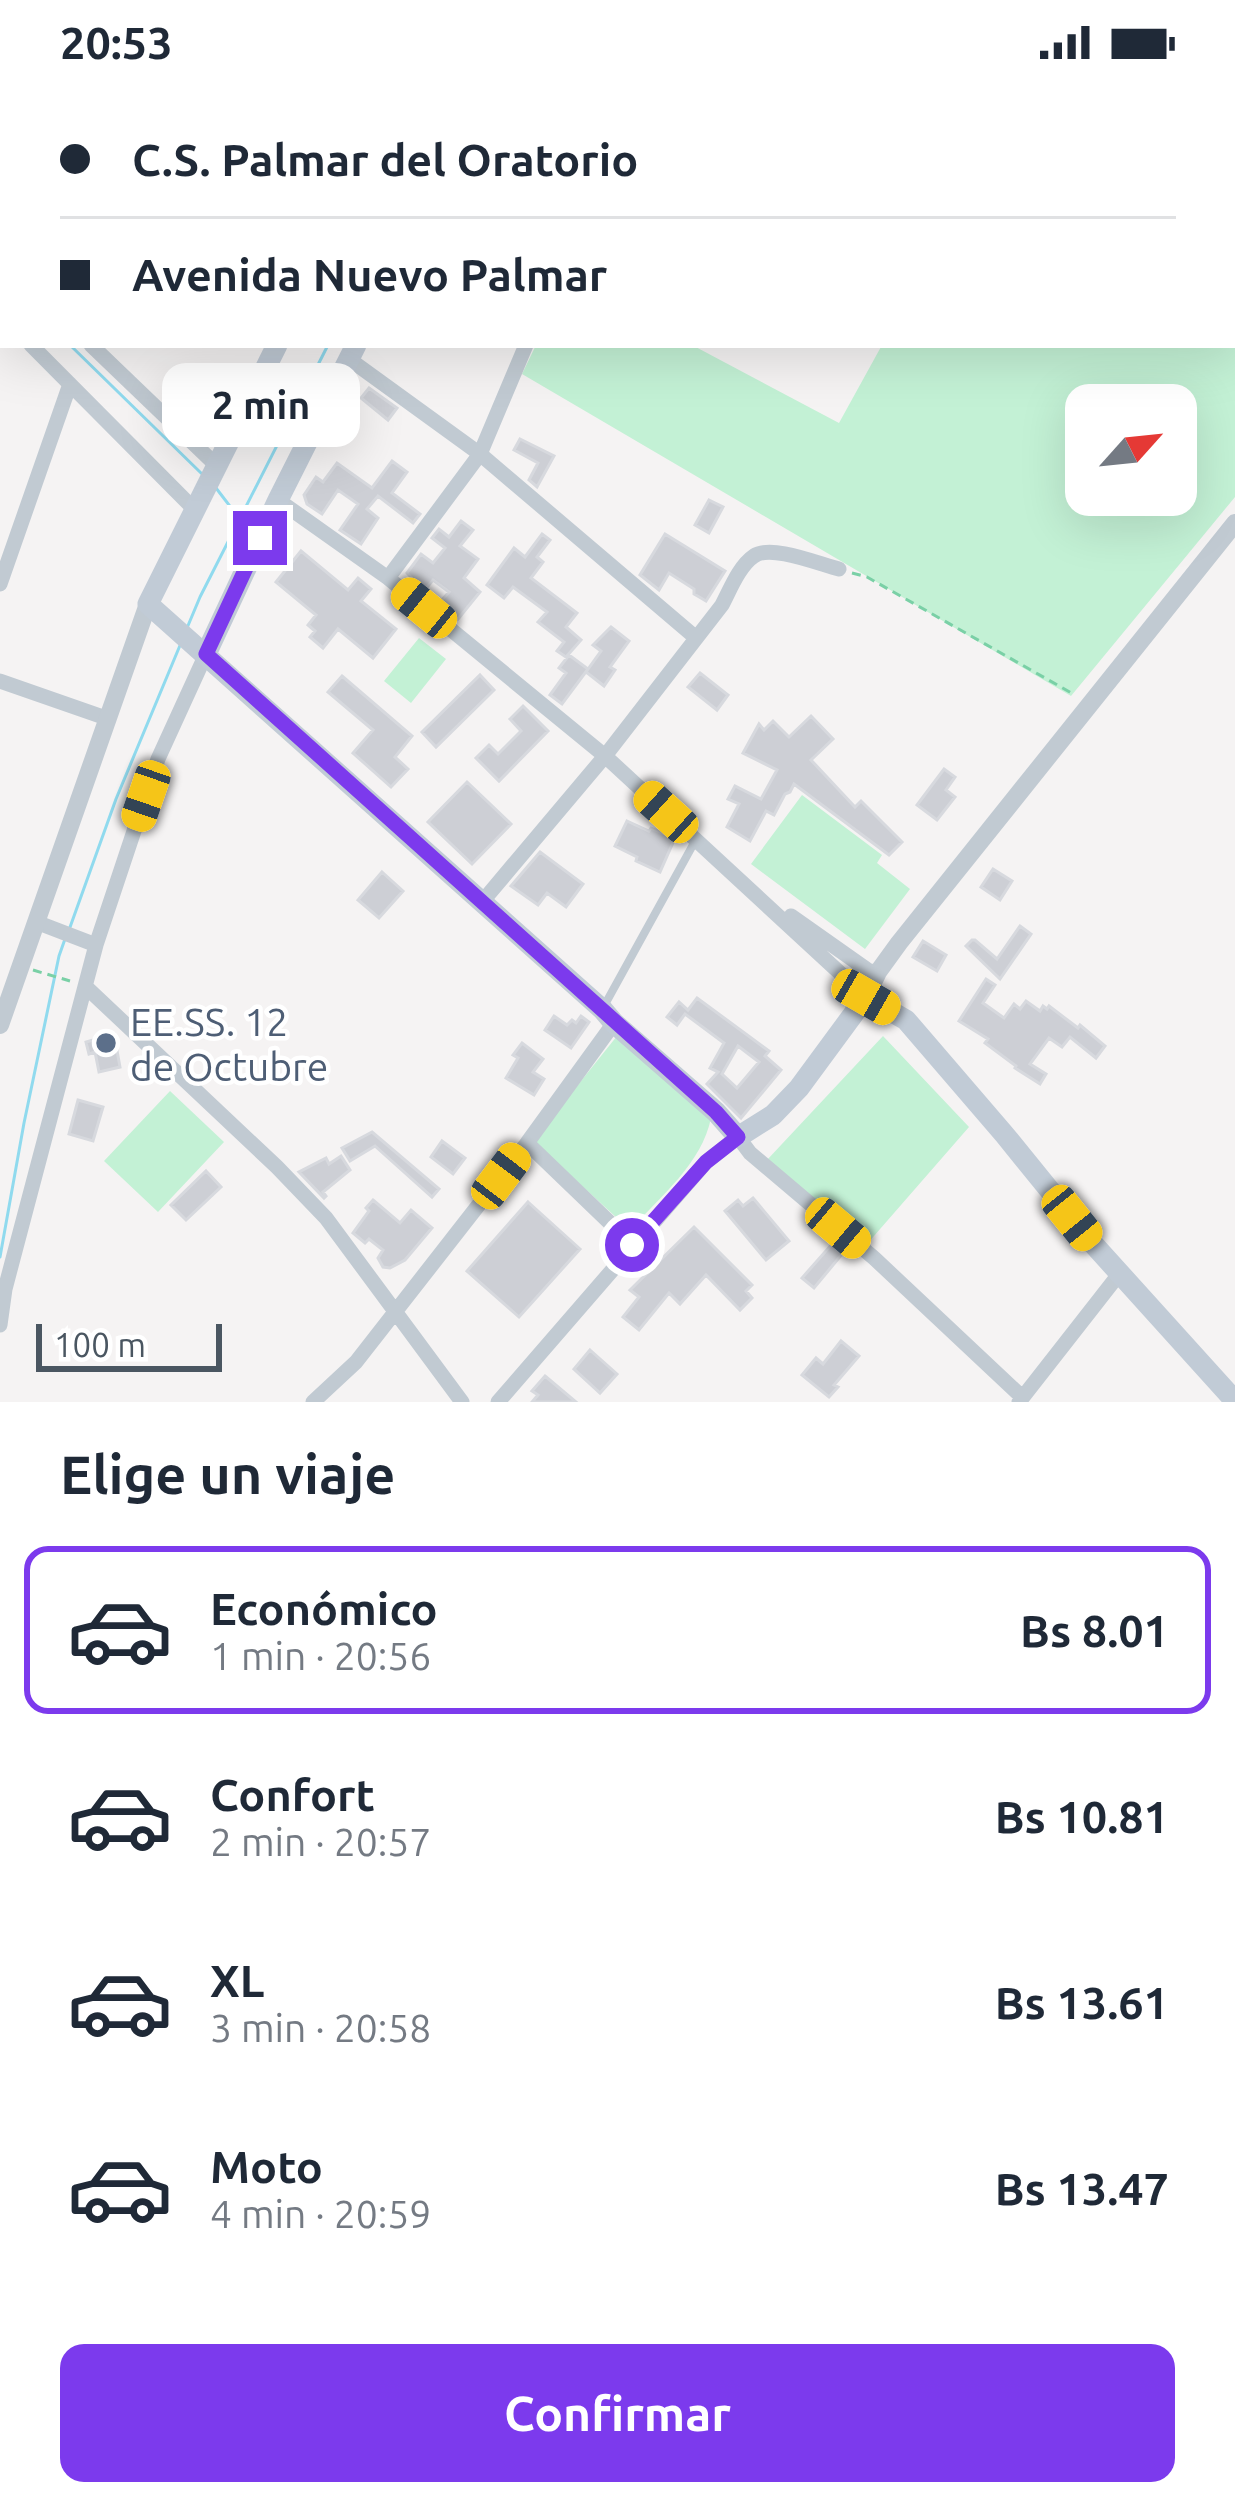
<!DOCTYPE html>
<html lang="es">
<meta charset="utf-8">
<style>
body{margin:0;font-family:Ubuntu,sans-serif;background:#f6f6f7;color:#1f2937;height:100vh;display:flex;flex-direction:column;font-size:45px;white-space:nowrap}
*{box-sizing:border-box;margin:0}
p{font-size:39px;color:#747a83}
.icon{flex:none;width:66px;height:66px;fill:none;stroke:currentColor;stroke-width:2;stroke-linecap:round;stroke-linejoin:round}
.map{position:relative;height:1318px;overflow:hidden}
.sheet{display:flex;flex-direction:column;background:#fff;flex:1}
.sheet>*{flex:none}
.hud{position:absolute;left:0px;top:0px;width:1236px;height:264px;box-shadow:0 12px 48px #0002;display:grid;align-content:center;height:264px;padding:0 60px;background:#fff}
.needle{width:78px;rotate:63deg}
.tools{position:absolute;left:1065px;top:300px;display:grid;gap:24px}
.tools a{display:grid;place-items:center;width:132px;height:132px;border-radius:24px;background:#fff;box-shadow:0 12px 48px #0002;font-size:60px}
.scale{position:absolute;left:36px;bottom:30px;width:186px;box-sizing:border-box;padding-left:12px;border:6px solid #4a5661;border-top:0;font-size:33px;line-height:42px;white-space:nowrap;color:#4a5661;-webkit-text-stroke:9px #fff;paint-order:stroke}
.end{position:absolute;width:54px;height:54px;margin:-27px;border:15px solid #7c3aed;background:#fff;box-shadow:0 0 0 6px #fff}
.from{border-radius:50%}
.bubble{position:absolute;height:84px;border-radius:24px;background:#fff;box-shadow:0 12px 48px #0002;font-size:39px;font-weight:700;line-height:84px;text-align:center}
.car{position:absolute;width:36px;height:72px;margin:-36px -18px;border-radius:15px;box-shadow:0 0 9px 3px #0007;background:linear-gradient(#f5c518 24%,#345 0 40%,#f5c518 0 76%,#345 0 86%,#f5c518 0)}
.hud b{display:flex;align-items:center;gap:42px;height:114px;font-size:45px}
.hud b+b{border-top:3px solid #e0e1e3}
.hud i{width:30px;height:30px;background:#1f2937}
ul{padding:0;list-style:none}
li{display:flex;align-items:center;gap:36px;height:168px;margin:0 24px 18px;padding:0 36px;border:6px solid transparent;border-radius:24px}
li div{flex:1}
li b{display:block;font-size:45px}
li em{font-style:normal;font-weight:700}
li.selected{border-color:#7c3aed}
li>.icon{width:108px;height:108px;stroke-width:1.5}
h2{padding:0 60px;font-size:54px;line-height:144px}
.button{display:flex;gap:24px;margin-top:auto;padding:24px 60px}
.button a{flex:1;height:138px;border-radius:24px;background:#7c3aed;color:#fff;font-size:48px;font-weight:700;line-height:138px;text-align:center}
.status{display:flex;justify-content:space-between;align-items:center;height:84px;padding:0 60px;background:#fff;direction:ltr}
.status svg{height:33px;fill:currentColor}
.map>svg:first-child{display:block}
.green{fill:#c3f1d5;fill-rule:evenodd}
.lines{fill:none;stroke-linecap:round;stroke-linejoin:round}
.stream{stroke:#90daee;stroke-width:3}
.building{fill:#cdcfd5;stroke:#d7d9de;stroke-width:3;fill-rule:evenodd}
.path{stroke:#7ad0a6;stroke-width:3;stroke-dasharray:9 6;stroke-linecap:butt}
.service{stroke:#c1cad2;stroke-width:8}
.minor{stroke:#c1cad2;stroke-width:15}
.tertiary{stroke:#c1cad2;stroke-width:18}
.secondary{stroke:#c1cbd6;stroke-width:21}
.route{stroke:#7c3aed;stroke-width:15}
.service-dot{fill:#5c6f8a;stroke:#fff;stroke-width:4.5}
.labels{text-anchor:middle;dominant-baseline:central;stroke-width:9;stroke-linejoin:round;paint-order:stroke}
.service-label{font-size:39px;fill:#4e5e75;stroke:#fff;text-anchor:start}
</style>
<div class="status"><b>20:53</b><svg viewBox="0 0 49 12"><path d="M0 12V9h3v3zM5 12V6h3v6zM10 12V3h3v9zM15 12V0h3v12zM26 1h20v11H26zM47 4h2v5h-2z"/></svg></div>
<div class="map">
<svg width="1235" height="1318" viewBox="0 0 1235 1318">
<rect width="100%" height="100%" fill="#f5f3f3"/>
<path class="green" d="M659,0h576v413l-164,199 -549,-322 14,-29h156l147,78 43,-78h351v-258h-575zM1086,321h90v90h-90z
M419,554l27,21 -35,44 -27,-22z
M802,711l80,60 -5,8 33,26 -45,60 -114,-85z
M617,952l94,82c-9,45 -50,78 -81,112l-97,-89z
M883,952l86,91 -102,117 -100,-84z
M170,1007l54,51 -66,70 -54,-51z"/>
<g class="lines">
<path class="stream" d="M456,3l2,-3
M0,193l3,3
M70,261l131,128
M216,404l23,30
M187,544l13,-31 128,-252
M69,846l47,-131 65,-156
M0,1173l24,-134 35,-167 6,-17"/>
</g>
<path class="building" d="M369,304l28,20 -9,12 -27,-22z
M520,355l34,17 -17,31 -8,-7 9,-17 -24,-13z
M392,377l15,11 -15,21 28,21 -7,9 -35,-27 -11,13 11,9 -17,26 -21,-14 18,-26 -20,-14 -16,24 -15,-10 -3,-9 12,-18 7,5 14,-19 35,25z
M709,416l14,7 -14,26 -14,-8z
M461,437l12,9 -13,16 18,13 -14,19 16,14 -22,27 -19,-16 10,-11 -16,-12 -9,11 -17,-18 14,-19 12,9 12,-15 -13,-10 7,-9 10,8z
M542,450l8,6 -13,17 6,5 -12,16 46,35 -11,14 15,13 -15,17 -9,-6 7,-9 -26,-20 9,-10 -34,-25 -9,11 -17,-13 27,-37 11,9z
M665,450l60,37 -19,30 -12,-7v-5l-25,-16 -10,17 -19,-15z
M301,467l47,39 10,-12 13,11 -10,12 35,28 -23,29 -35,-29 -15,19 -13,-11 5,-6 -7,-6 8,-10 -40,-33z
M611,543l18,14 -19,26 5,3 -11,16 -18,-14 15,-21 -8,-6z
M569,571l19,14 -26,35 -12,-9 16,-22 -7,-5z
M700,589l28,22 -11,15 -29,-23z
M480,591l14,15 -58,57 -14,-15z
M342,592l70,60 -17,21 13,12 -17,18 -38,-34 20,-23 -45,-38z
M523,622l25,25 -49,50 -23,-23 13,-13 9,9 23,-23 -11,-12z
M811,632l22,23 -22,21 44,47 6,-6 41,41 -13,13 -95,-71 -4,8 -5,2 -11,21 -8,-4 -16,30 -23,-14 12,-23 -11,-5 7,-13 26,13 16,-29 -34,-17 16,-29 5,6 9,-9 16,16z
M944,685l11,8 -9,13 9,7 -18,23 -20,-15z
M467,698l44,42 -39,40 -44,-42z
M627,737l22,10 2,-3 24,10 -15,34 -24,-11 1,-4 -22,-11z
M540,768l43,32 -17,23 -19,-14 -9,12 -27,-19z
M993,785l19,12 -12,19 -19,-13z
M382,788l21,19 -24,27 -21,-18z
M1020,842l11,8 -31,45 -34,-33 6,-6h3l22,19z
M923,857l23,14 -9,16 -24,-14z
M986,895l9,6 -12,18 21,15 10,-14 6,5 6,-8 14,10 3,-5 4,3 2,-3 29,22 2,-3 25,21 -9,12 -26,-21 -8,10 -13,-9 -19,26 16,10 -6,10 -25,-16 1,-2 -31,-23 3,-4 -29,-18z
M697,914l72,53 -4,5 16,14 -40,48 -34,-34 11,-12 -8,-4 14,-25 -39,-29 -8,11 -10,-8 12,-15 9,8zM738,962l21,16 -22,26 -15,-14z
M554,932l13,9 5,-5 4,3 5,-7 8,6 -18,26 -26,-18z
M114,950l6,33 -21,5 -4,-20 -6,2 -3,-12z
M522,959l21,16 -10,13 11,7 -10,16 -28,-17 12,-20 -5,-3z
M78,1016l25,7 -10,34 -24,-7z
M372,1048l67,57 -7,8 -57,-51 -25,15 -8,-13z
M442,1057l23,17 -12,16 -22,-17z
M341,1072l9,14 -27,22 3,4 -2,2 -25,-26 27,-14 3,6z
M206,1087l15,16 -35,33 -15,-15z
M753,1114l36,43 -23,19 -41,-49 13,-11 5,6z
M373,1116l27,23 11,-13 21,18 -27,32 -15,8 -7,-1 -5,-9 5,-8 -14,-11 -4,4 -12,-10 16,-22 -3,-3z
M528,1118l52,47 -61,68 -52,-46z
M694,1143l58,58 -6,6 6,7 -12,12 -34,-35 -26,29 -11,-11 -30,37 -16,-13 16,-20 -9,-7z
M832,1160l11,9 -29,35 -12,-10z
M841,1257l18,15 -25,29 4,2 -9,10 -27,-22 14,-17 7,6z
M590,1266l27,24 -17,19 -26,-24z
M545,1292l31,26h-44l6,-7 -6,-4z"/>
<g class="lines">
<path class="path" d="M852,489l15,4 208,118
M33,886l37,11"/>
<path class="service" d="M603,924l91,-165"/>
<path class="minor" d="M208,0l4,3
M538,0l5,3
M95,3l1,-3
M231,3l1,-3
M643,3l1,-3
M0,174l3,3
M0,230l3,3
M31,261l163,164
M91,261l125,120
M349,275l131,95 215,183
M278,416l110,78 217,178 261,241
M388,494l92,-124 46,-109
M0,500l70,-200
M0,597l106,37
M482,818l123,-146 117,-151c8,-15 17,-39 32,-49 17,-12 65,8 85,13
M791,832l78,55 9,1
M36,838l60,23
M86,903l191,180 49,51 136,184
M527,1059l106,102
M0,1241l5,-36 91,-344 62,-186 48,-105
M313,1318l43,-40 171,-219 87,-120
M498,1318l208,-240 32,-25 12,16 124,105 148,139
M1019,1318l101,-129"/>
<path class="tertiary" d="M866,913l12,-25 21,-29 336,-420
M0,941l148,-421"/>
<path class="secondary" d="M407,3l2,-3
M488,3l1,-3
M277,261l-129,259 455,406 11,13 102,89 22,25 35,-22 26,-27 67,-91 40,23 98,114 91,112 140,155
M206,570l72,-154 78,-155"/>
</g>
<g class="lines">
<path class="route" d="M260,454l-54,116 510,458 22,25 -32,25 -74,83"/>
</g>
<circle class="service-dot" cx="106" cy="959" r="12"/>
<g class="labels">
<g class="service-label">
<text x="130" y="937">EE.SS. 12<tspan x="130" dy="45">de Octubre</tspan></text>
</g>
</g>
</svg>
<div class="tools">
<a><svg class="needle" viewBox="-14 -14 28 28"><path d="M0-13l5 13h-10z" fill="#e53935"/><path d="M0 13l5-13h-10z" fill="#747a83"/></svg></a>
</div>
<div class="scale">100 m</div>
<i class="end from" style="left:632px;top:1161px"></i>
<i class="end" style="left:260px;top:454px"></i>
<div class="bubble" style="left:162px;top:279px;width:198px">2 min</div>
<i class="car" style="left:424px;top:524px;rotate:309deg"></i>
<i class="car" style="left:146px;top:712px;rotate:199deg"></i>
<i class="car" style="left:666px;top:728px;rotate:312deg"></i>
<i class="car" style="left:866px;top:913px;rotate:120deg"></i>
<i class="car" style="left:501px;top:1092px;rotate:37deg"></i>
<i class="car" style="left:1072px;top:1134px;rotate:141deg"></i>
<i class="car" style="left:838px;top:1144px;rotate:130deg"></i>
<div class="hud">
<b><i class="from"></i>C.S. Palmar del Oratorio</b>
<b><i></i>Avenida Nuevo Palmar</b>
</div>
</div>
<section class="sheet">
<h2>Elige un viaje</h2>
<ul>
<li class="selected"><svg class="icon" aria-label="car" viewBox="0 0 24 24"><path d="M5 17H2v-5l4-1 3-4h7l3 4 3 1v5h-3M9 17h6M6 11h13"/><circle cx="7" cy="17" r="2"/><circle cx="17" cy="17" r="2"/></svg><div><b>Económico</b><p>1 min · 20:56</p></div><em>Bs 8.01</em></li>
<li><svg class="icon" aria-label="car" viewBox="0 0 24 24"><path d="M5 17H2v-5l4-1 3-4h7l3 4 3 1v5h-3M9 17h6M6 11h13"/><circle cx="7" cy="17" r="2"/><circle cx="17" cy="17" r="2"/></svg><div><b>Confort</b><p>2 min · 20:57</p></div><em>Bs 10.81</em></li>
<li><svg class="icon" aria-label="car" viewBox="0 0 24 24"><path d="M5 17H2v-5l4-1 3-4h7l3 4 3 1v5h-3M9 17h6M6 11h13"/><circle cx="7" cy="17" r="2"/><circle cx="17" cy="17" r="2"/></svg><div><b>XL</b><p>3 min · 20:58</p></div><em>Bs 13.61</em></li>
<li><svg class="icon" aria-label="car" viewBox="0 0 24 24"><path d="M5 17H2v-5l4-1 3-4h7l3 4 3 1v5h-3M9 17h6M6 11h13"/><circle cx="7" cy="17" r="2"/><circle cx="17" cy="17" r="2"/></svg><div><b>Moto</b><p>4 min · 20:59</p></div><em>Bs 13.47</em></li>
</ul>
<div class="button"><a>Confirmar</a></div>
</section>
